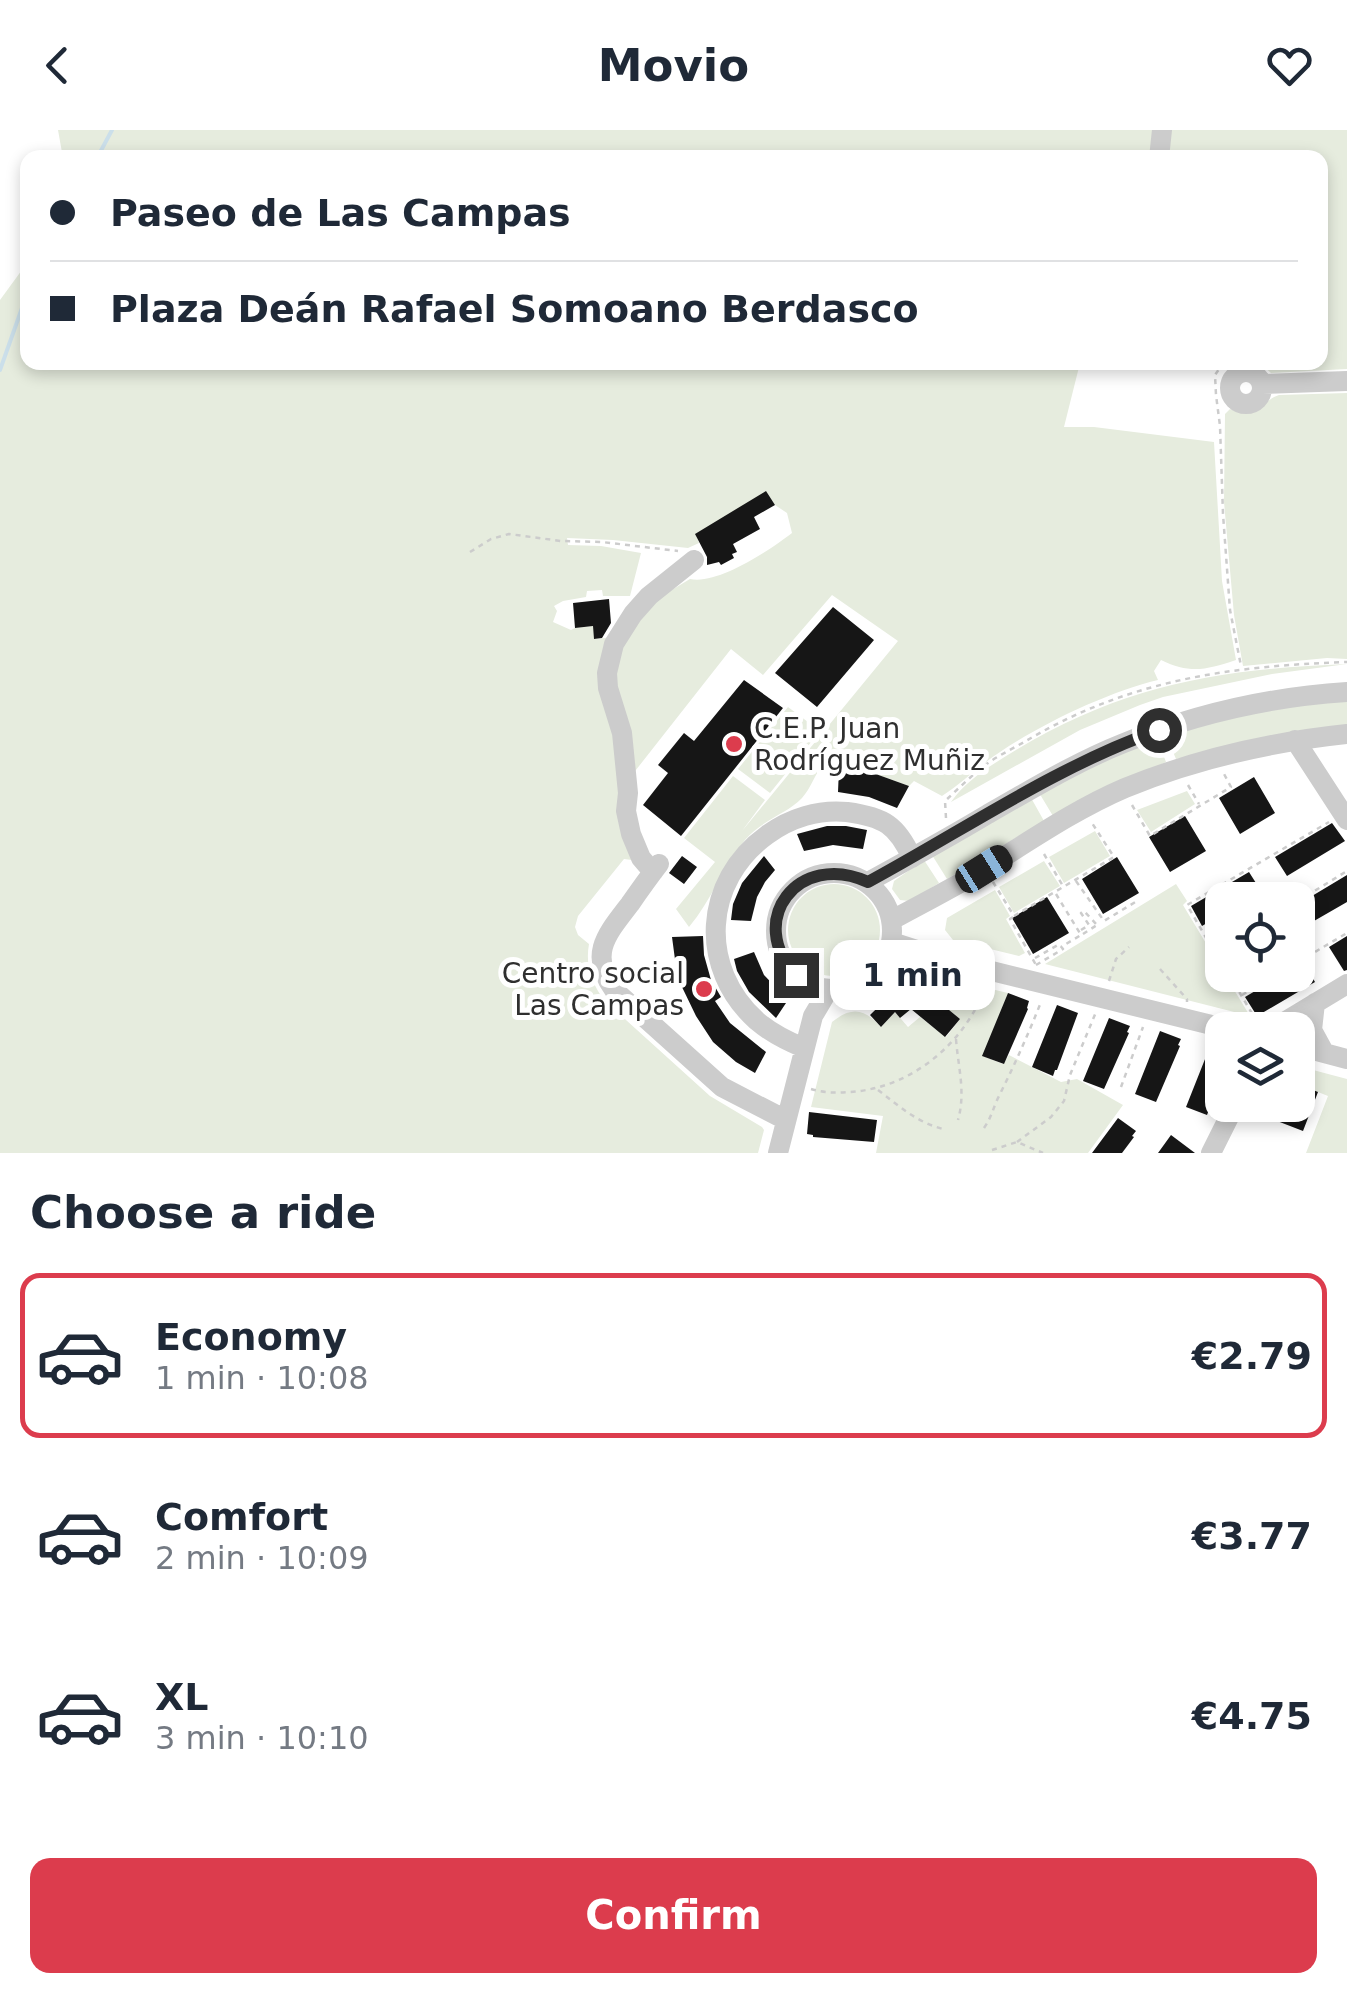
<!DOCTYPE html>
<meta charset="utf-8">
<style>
body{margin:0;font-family:"DejaVu Sans",sans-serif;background:#f6f6f7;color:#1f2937;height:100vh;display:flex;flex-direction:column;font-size:38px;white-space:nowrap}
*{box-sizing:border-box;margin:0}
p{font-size:32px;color:#747a83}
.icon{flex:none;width:55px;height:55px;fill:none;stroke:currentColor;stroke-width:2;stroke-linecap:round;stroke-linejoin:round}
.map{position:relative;height:1023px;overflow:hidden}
.details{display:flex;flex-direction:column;background:#fff;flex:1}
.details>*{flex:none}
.guide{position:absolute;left:20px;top:20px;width:1308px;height:220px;border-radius:20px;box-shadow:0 5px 15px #0003;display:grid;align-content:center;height:220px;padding:0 30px;background:#fff}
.controls{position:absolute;left:1205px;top:752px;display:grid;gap:20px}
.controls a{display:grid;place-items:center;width:110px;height:110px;border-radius:20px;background:#fff;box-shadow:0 5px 15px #0003;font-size:50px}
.end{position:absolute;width:45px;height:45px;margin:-22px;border:12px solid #2f2f2f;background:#fff;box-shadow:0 0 0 5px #fff}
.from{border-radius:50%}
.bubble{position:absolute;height:70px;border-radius:20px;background:#fff;box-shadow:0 5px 15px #0003;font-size:32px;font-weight:800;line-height:70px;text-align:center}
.car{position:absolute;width:30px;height:60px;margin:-30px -15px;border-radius:12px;box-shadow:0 0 8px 2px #0007;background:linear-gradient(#222 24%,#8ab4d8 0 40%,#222 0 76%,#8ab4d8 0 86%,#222 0)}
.guide b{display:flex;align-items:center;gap:35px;height:95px;font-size:38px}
.guide b+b{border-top:2px solid #e0e1e3}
.guide i{width:25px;height:25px;background:#1f2937}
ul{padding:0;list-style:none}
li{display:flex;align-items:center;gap:30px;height:165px;margin:0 20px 15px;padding:0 10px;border:5px solid transparent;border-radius:20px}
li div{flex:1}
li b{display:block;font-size:38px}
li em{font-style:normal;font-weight:800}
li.active{border-color:#dc3c4d}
li>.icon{width:90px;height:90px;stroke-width:1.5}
h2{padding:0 30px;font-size:45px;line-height:120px}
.action{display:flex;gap:20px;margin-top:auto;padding:20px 30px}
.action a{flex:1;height:115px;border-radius:20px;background:#dc3c4d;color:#fff;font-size:40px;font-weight:800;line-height:115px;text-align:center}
header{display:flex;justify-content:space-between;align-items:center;height:130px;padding:0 30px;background:#fff;font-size:45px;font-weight:800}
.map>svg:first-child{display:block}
.green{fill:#e6ecde}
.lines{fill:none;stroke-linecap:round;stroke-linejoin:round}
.stream{stroke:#cbdfea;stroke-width:4}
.building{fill:#161616}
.path{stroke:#ccc;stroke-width:2.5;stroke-dasharray:5 5;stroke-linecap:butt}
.minor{stroke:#ccc;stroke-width:20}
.route{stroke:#2f2f2f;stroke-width:12}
.poi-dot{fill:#dc3c4d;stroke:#fff;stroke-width:4}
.labels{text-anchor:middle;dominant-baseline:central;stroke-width:10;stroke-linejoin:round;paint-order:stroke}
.poi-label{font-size:28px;fill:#2f2f2f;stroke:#fff;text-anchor:start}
</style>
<header><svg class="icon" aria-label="back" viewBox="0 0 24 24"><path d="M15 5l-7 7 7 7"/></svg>Movio<svg class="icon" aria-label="heart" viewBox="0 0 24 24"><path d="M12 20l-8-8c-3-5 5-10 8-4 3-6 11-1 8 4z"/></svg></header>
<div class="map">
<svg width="1347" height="1023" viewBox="0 0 1347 1023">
<rect width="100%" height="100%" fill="#fff"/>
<path class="green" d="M58,0h1097l-2,28h-1090z
M1165,0h182v239l-76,4 -11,-10 60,-1v-204h-155z
M27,133l1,99 1052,1 -16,64h30l120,15 8,139 14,79c-30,10 -46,14 -75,0l-7,11 4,9c-54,13 -128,49 -172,82 -15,11 -28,24 -44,34l-28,-15 -5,5 -36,-13 -50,-9c-8,10 -12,24 -21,34 -15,16 -39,21 -57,42 -22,27 -34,61 -56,87l-13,-18 39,-47 -31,-24 49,-62 32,24 -23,31 156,-190 -66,-46 -69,80 -32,-26 -99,126 -3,-40 -16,-48 -1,-13 3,-14 24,-44 16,-16 35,-21c28,6 80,-29 102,-46l-5,-20 -12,-8 -9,-13 -70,42 3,9 -11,5 -75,-8 -46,-2 1,7 33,1 40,7 -11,43h-27l-1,-6 -15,1 -1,6 -23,4 -9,5 3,5 -4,11 18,8 4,-2 18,-2 2,13 18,-2c-5,11 -12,25 -13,38 0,21 13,40 18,61 7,32 -4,64 4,94 3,11 10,19 10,30l-8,-1 -46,57 -3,11 3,8 11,9c-4,22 3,40 16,57l105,95 52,31 2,3 -6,23h-758v-853z
M1347,263v266l-20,-1 -84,8 -9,-51 -10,-113 1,-88 5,-5c29,13 28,-7 49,-14z
M1347,534l-75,10 -109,23 -23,8 -60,25 -129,72c15,-22 42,-38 65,-52 110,-66 205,-81 331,-86z
M1347,568v29l-171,32 -11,-26 52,-14z
M788,577l32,24 -50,62 -32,-24z
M1156,606l10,26 -113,54 -15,-25z
M1187,661l8,13 -44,28 -14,-22z
M1030,666l14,25 -97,58 -15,-24z
M1095,701l15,25 -46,27 -15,-26z
M924,730l15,23 -29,18 -10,-1 -8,-11 2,-8z
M1044,731l16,25 -46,27 -15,-26z
M788 800a46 46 0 1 1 92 0a46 46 0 1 1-92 0Z
M1176,754l11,17 -4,4 39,65v5h3l25,41 -205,-52z
M995,760l15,26 -4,3 19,34 -6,3 -66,-16 -8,-10 2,-12z
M928,844l80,19 -25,63 20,8 6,-9 52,27 16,-3 46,26 -35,48h-212l7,-37 -72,-9 21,-85c20,-16 33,-13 49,5l14,-15 13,15 12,-10 26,20 14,-18 -42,-34z
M1298,936l49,13v74h-41l22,-57 -30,-12z"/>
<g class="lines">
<path class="stream" d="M97,28l15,-28
M0,240l28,-79"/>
</g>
<path class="building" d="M766,361l9,14 -21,12 6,12 -27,15 4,8 -5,2 2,4 -13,7 -2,-3 -12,3v-8l-12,-23z
M609,469l2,24 -9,15 -8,1 -1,-13 -18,2 -2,-25z
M833,477l41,33 -57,67 -42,-34z
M744,550l39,28 -102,128 -38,-31 25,-32 -10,-8 26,-32 10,8z
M839,638l34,5 36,13 -12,22 -28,-11 -31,-5z
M1254,647l21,36 -35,21 -21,-36z
M1185,686l21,35 -36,21 -21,-35z
M1332,693l13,18 -58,35 -12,-19z
M827,696h19l21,4 -4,19 -30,-4 -29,6 -7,-17z
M682,726l15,11 -13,17 -15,-11z
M764,726l11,14 -10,12 -8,15 -6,24 -20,-1 2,-16 9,-21z
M1117,727l22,36 -36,21 -21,-35z
M1249,742l12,19 -15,9h-24v14l-20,12 -11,-20z
M1347,745v27l-33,19 -12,-19z
M1047,767l22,36 -36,21 -21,-36z
M703,806l1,19 7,25 10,17 -6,4 15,22 36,29 -11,21 -19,-11 -23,-20 -17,-26 -14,-29 -6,-20 -4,-30z
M1347,806v34l-3,1 -15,-24z
M754,822l10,23 24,25 -12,18 -27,-26 -12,-21 -3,-12z
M1298,823l17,29 -58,34 -12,-19 37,-22h16z
M909,847l51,42 -15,18 -34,-28 -11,9 -5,-6 -14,15 -11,-12z
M1008,863l21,8 -2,7 1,1 -24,55 -22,-8z
M1057,875l21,8 -21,57h-2l-2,6 -21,-9z
M1109,888l21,8 -3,6 2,1 -25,56 -21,-8z
M1160,901l21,8 -3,6 2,1 -24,56 -21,-8z
M1211,914l11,4v28l-15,39 -21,-8z
M1298,954l20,8 -15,39 -39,-15 5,-11h29z
M809,982l68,8 -3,22 -61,-5v-2l-6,-1z
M1118,988l18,13 -4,5 2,1 -12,16h-30z
M1171,1005l24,18h-37z"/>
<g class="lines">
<path class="path" d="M1224,232l-9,13 1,20 4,31 3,88 7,96 11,56
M470,422l21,-13 18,-5 52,7 41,1 76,9
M1188,655l11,19
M1132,675l18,31 81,-49 -8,-15
M946,688l-1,-17c13,-12 26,-25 40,-36 14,-10 31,-18 46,-27 102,-59 201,-72 316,-76
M1044,724l19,32
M1076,751l28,40 33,-20
M993,752l21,34 100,-59 -22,-34
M1056,764l25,41 -20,12
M1298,771l49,-30
M1013,787l-3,2 26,46
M1081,800l8,-5 -8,-12 3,-2 13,14
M1083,804l14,-9
M1035,828l23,-13
M1298,832l49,-29
M1036,835l27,-16 -4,-5
M1222,835l-35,-60 142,-83
M1160,839l27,30v3
M1229,845l27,45
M1109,851l7,-22 13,-12
M1242,865l34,-20
M956,909c2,28 10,53 2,81
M1121,957l22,-60
M811,959c13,4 26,4 39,3 62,-4 115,-49 136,-106
M878,960c21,16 38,32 65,39
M984,998c7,-10 9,-19 14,-30 16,-32 30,-63 43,-96
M1017,1012l34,-25 13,-16 6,-26 26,-63
M992,1020l25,-8 26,11"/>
<path class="minor" d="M1159,28l3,-28
M1230 258a16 16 0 1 1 32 0a16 16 0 1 1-32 0Z
M1262,254l85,-3
M1295,610l52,80
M659,734c-10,13 -20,27 -29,40 -23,30 -42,50 -16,86l108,97 64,33
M653,742l-12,-14 -10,-24 -5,-23 2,-18 -6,-60 -14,-45 -1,-15 7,-29 19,-30 16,-18 45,-36
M776 801a58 58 0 1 1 116 0a58 58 0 1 1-116 0Z
M868,752c40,-22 80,-44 120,-68 44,-25 88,-52 136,-71 71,-29 146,-46 223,-51
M892,790c31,-17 63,-33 94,-52 45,-28 90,-59 139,-80 71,-29 146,-46 222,-54
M892,812l59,19 281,69
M1315,873l-3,27 12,22
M1271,900l76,-46
M1298,916l49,13
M804,918c-17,-7 -33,-15 -47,-27 -59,-53 -54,-140 10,-186 23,-17 52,-26 80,-23 37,5 50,13 65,46
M778,1023l35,-137 16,-27
M1211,1023l24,-48"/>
</g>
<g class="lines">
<path class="route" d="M796,845c-51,-54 2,-125 72,-93 96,-52 187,-115 291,-152"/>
</g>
<g class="poi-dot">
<circle cx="734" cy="614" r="10"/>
<circle cx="704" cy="859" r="10"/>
</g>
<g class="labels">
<g class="poi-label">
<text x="754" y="598">C.E.P. Juan<tspan x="754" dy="32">Rodríguez Muñiz</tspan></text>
<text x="684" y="843" text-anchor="end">Centro social<tspan x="684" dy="32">Las Campas</tspan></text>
</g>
</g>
</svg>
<div class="controls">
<a><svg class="icon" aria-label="locate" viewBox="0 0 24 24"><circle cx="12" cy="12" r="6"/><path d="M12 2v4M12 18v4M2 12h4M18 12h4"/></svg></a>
<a><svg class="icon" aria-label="layers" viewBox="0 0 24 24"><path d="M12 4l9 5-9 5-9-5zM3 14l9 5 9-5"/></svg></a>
</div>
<i class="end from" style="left:1159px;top:600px"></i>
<i class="end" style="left:796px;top:845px"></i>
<div class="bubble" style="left:830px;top:810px;width:165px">1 min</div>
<i class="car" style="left:984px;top:739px;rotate:58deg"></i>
<div class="guide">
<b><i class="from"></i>Paseo de Las Campas</b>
<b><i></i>Plaza Deán Rafael Somoano Berdasco</b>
</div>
</div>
<section class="details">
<h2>Choose a ride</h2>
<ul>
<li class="active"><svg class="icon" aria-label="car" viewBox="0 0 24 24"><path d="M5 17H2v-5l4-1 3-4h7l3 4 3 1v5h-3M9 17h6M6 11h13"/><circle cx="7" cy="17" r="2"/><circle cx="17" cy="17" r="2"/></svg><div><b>Economy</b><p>1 min · 10:08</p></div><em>€2.79</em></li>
<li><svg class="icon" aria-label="car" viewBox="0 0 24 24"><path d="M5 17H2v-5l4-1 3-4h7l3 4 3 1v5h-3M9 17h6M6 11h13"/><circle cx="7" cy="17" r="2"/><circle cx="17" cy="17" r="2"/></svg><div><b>Comfort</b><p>2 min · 10:09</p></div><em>€3.77</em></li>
<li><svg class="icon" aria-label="car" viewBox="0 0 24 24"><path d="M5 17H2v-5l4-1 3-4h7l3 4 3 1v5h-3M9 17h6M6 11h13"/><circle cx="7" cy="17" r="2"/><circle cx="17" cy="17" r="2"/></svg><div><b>XL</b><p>3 min · 10:10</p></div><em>€4.75</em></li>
</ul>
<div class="action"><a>Confirm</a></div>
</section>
